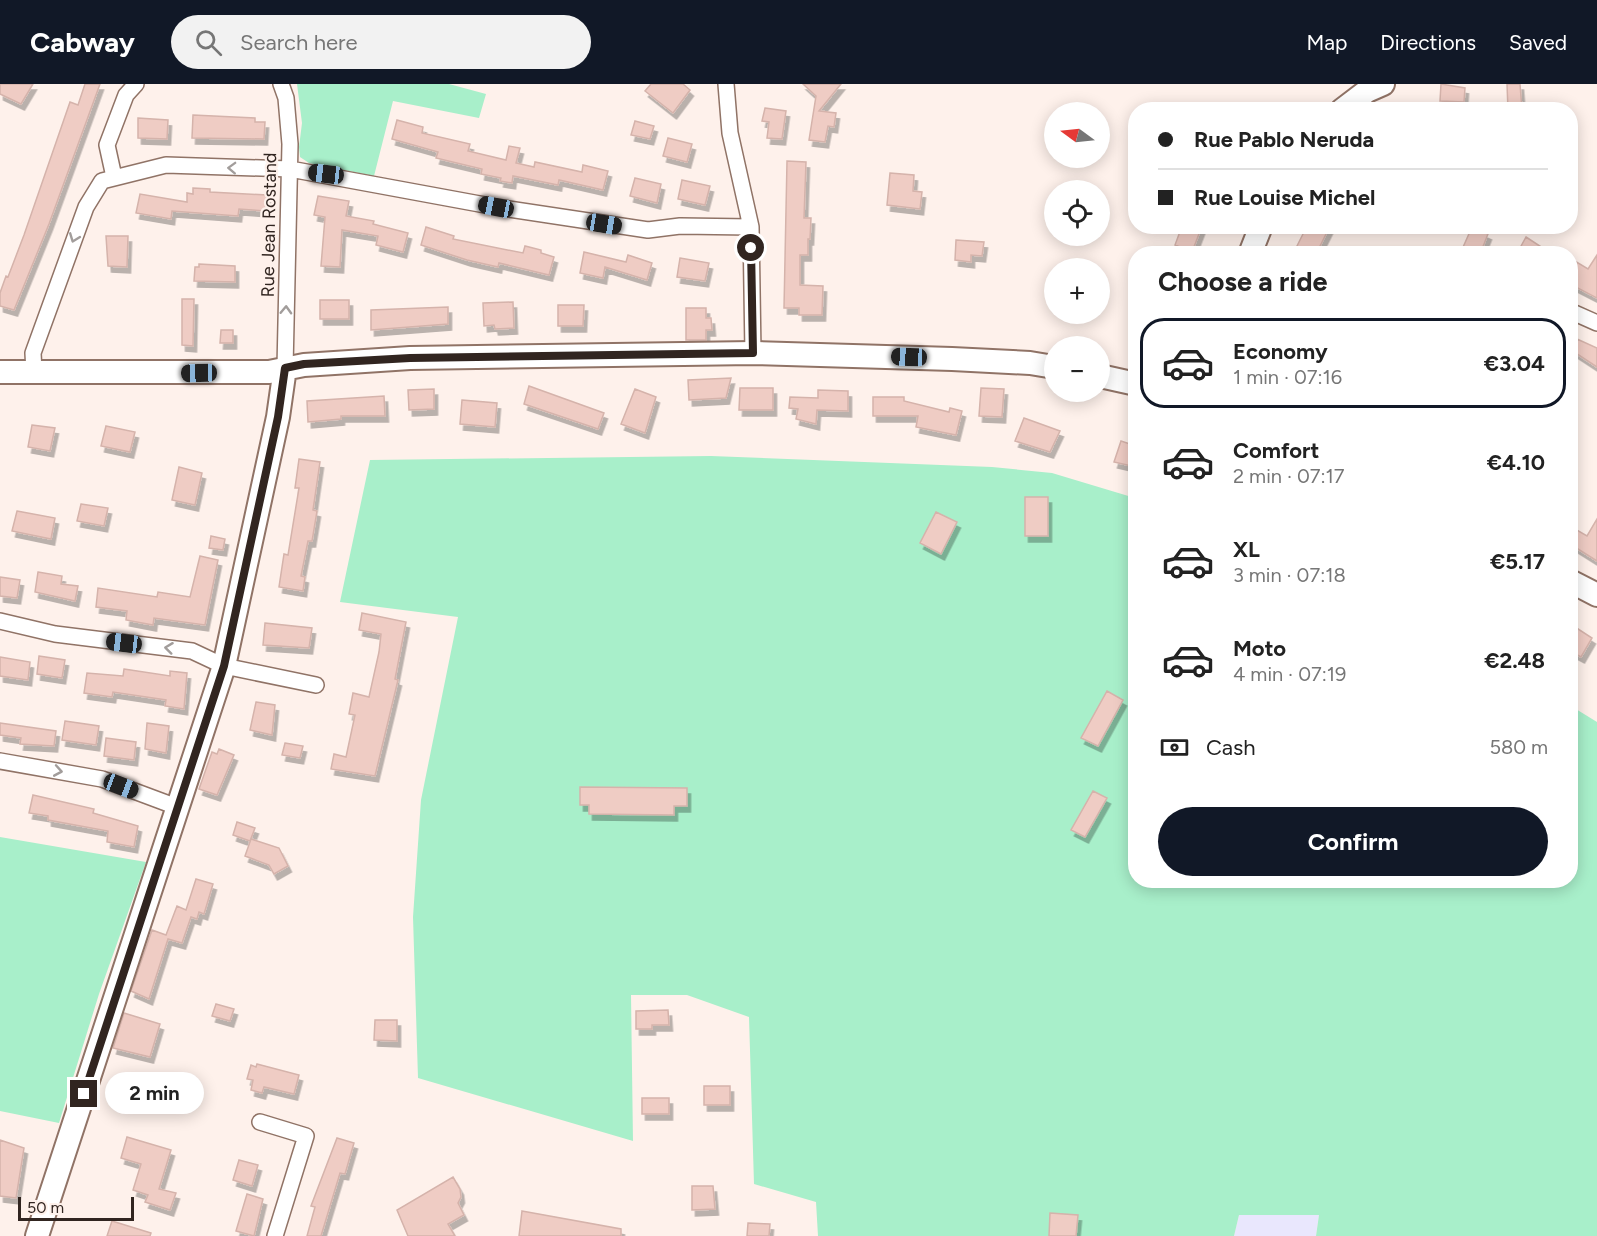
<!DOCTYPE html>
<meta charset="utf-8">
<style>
body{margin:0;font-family:Figtree,sans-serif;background:#f2f2f2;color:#222;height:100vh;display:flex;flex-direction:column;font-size:22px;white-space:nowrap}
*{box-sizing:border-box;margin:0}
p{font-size:20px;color:#767676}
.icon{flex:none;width:33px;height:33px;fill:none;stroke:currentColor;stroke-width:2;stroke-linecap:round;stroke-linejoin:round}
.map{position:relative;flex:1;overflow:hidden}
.panel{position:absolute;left:1128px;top:162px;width:450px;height:642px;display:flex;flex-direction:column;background:#fff;border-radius:24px;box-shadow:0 3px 15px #0003}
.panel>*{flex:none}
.hud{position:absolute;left:1128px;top:18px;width:450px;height:132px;border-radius:24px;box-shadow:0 3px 15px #0003;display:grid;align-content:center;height:132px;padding:0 30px;background:#fff}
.needle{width:39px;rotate:285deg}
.tools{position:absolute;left:1044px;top:18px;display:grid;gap:12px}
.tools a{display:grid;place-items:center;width:66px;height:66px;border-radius:50%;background:#fff;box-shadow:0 3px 15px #0003;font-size:30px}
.scale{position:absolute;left:18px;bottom:15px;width:116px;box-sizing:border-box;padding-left:6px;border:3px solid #312520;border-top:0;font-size:16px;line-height:21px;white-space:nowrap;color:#312520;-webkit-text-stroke:4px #fef1eb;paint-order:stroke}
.end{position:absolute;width:27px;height:27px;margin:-14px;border:8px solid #312520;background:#fff;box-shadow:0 0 0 3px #fff}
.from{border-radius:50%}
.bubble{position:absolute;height:42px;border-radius:21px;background:#fff;box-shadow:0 3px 15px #0003;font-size:20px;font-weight:700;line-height:42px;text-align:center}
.car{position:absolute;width:18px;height:36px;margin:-18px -9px;border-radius:8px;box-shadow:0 0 4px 2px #0007;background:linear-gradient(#222 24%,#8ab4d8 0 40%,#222 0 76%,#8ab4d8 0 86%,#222 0)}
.hud b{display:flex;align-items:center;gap:21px;height:57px;font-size:22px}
.hud b+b{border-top:2px solid #e0e0e0}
.hud i{width:15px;height:15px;background:#222}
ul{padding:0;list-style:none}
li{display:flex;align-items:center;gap:18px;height:90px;margin:0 12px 9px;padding:0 18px;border:3px solid transparent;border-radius:24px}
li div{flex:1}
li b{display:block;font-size:22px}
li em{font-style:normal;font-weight:700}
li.current{border-color:#111827}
li>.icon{width:54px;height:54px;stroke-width:1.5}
h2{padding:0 30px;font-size:27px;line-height:72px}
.pay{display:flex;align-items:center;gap:15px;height:66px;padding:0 30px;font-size:22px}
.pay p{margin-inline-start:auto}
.primary-button{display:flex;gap:12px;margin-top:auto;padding:12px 30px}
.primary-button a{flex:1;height:69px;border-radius:36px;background:#111827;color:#fff;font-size:24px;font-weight:700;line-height:69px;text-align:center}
header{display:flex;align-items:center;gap:36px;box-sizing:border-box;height:84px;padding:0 30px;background:#111827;color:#fff}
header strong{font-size:28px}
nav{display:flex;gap:33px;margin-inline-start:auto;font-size:21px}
.search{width:420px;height:54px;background:#f2f2f2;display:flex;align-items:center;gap:15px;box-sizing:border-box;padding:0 21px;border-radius:33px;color:#767676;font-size:22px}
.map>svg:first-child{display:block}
.commercial{fill:#e9e7fd}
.green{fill:#a8efca}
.building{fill:#efccc4;stroke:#d5b3ab;stroke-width:1.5;filter:url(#shadow)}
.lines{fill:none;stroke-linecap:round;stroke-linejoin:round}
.street-casing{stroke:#907366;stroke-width:18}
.secondary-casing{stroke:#907366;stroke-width:26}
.street{stroke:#fff;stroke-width:15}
.secondary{stroke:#fff;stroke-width:22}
.oneway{stroke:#a29d9b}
.route{stroke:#312520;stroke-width:8}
.labels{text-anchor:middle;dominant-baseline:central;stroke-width:4.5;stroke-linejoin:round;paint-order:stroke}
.street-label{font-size:18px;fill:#312520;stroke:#fef1eb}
</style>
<header>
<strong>Cabway</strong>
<div class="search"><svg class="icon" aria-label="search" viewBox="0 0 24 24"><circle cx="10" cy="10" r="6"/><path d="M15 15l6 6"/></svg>Search here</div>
<nav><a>Map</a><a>Directions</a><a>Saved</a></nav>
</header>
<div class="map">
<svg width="1597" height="1152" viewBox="0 0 1597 1152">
<defs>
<filter id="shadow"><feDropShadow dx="3.5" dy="6" stdDeviation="0" flood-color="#0004"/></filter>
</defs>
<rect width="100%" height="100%" fill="#fef1eb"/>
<path class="commercial" d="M1239,1131h80l-3,21h-82z"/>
<path class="green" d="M297,0h152l37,10 -7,24 -86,-17 -19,75 -65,-13 -9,-6 -1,-10 3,-24z
M711,372l281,11 60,6 83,25 1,382h434l1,-174 26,16v514h-281l3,-21h-80l-5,21h-416l-2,-34 -62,-18 -5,-167 -62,-22h-56l2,146 -215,-63 -5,-161 8,-117 37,-183 -118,-15 30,-142z
M0,753l146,25 -47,132 -40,129 -59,-12z"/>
<path class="building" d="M0,0h33l-12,20 -21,-10z
M85,0h15l-51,140 -35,86 -14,-4v-13l6,-17 2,1 16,-42 46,-133 8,3z
M651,0h32l7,6 -17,23 -28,-22z
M803,0h38l-22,27 17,2 -2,14 -6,-1 -3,16 -16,-2 7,-44z
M1441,0l24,4 -1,14 -24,-1z
M1507,0h13l2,26h-14z
M765,24l21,3 -4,28 -15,-1 2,-16 -7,-1z
M193,31l62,3v4h10l-1,17 -72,-1z
M138,34l30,2 -1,19 -29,-1z
M397,36l26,7 -1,6 48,11 -2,7 38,9 3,-14 11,2 -4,15 18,4 1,-5 47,10 1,-7 25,6 -5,19 -44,-10 -1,5 -45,-9 -1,7 -12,-2 1,-3 -20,-4 1,-5 -46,-11 2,-6 -46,-13z
M635,37l19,5 -4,13 -19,-4z
M668,54l24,6 -5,18 -24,-6z
M787,77l19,1 -2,56h7l-1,21h-2v16h-8v30l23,1 -1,29h-23v-7h-15z
M890,89l24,2 -1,16 9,1 -2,17 -33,-4z
M635,94l26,6 -4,19 -27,-7z
M682,96l28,6 -5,19 -27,-6z
M193,104l17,1v3l57,3 -2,16 -26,-2 -1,7 -66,-5 -1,8 -35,-6 4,-19 47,8v-9l6,1z
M318,112l31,5 -3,15 28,5 -1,3 35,9 -5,19 -27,-7 2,-9 -36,-6 -2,37 -19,-1 4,-49 -11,-2z
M1182,142h20l-10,26 -17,-7z
M1307,142h23l-14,28h-23z
M426,143l28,9 -1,3 70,14 2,-7 16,4v3l13,4 -5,18 -50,-12 -1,4 -31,-7 -46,-15z
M1472,143l16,7 -8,20h-20z
M106,152h22l-1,31 -19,-1z
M1526,153l26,17h-22l-10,-6z
M956,156l28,2 -2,14 -11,-1v7l-16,-2z
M584,168l42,10 2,-7 24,8 -5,17 -42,-13 -2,11 -23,-5z
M1597,171v43l-27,-14v-26l18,11z
M680,174l29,5 -4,18 -28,-4z
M199,180l36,2v16l-41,-1 1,-14h4z
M182,215h12l-1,47 -11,-1z
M320,216h29v19h-29z
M513,218l1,26 -19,1 -1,-4 -10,1 -1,-23z
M558,221h26l-1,21h-25z
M448,223v17l-77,6v-20z
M686,224h20v10h5l1,12h-6v10h-20z
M221,246h12v13h-13z
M1577,255l20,9v19l-26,-17z
M731,294l-5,20 -37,2 -1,-20z
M529,302l75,27 -6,16 -74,-25z
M740,304h33v22h-34z
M981,304l23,1 -2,28 -23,-1z
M434,305v20l-25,1 -1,-20z
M635,305l21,8 -11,36 -24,-9z
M818,306l30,1v20l-31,-1 -1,14 -20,-5 2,-10 -9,-1 1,-11 28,1z
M384,312l1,20h-44v3l-33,3 -1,-21z
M873,313h31v4l45,11 1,-4 12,3 -6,24 -40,-8 2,-11h-45z
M462,316l35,3 -2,24 -35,-3z
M1024,334l36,13 -10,21 -35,-11z
M32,341l23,3 -5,23 -22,-4z
M106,342l29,6 -5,20 -29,-6z
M1121,357l15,5v21l-22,-5z
M299,375l21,3 -7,48 4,1 -5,30h-4l-7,35 4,1 -2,14 -24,-4 5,-33 4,1 11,-67h-4z
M179,383l23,6 -7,32 -23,-5z
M1025,413h23v39h-23z
M81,420l27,4 -4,18 -27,-5z
M17,427l38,7 -4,21 -39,-8z
M936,428l21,10 -16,32 -21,-11z
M1597,435v42l-27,-17v-18l17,10z
M211,452l14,3 -2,11 -14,-2z
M200,472l18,4 -13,65 -51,-7 -1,7 -27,-5 1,-9 -31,-4 2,-19 59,9 1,-5 32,5z
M38,488l24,4 -1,8 17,2 -3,15 -40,-9z
M0,493l20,3 -3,18 -17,-2z
M362,529l44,9 -11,57 3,1 -23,96 -44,-7 3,-15 12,3 9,-42 -6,-1 4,-21 16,4 10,-45 2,-18 -22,-4z
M265,539l47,5 -3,20 -46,-3z
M1575,543l17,11 -11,19 -11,-6v-17z
M39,572l26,4 -3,18 -25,-4z
M0,573l30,5 -2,18 -28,-4z
M124,585l46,7v-5l17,2 -3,36 -19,-3 1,-6 -53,-8 -1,5 -28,-4 3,-20 36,3z
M1107,607l16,9 -25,46 -17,-8z
M256,618l19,3 -3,30 -22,-5z
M65,637l34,5 -3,19 -34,-5z
M0,639l56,8 -2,15 -34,-2 1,-6 -21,-3z
M147,639l22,3 -3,27 -21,-4z
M106,654l30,4 -2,18 -30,-4z
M285,659l18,3 -3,12 -18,-3z
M219,665l15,6 -17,40 -18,-6 13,-37 5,2z
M580,703l107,1v18h-13v9l-85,-1v-9h-9z
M1093,707l14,7 -22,39 -14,-7z
M33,711l61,14 -1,4 45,13 -4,21 -27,-5 1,-11 -60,-11v-4l-19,-3z
M237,738l18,6 -5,13 -17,-6z
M251,755l28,9 9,18 -14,8 -5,-9 -24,-9z
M196,795l17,5 -9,30 -5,-2 -2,7 -6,-2 -9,26 -14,-4 -19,60 -18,-8 21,-61 14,5 11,-29 9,4z
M216,920l18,5 -4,12 -18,-5z
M668,926l1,15h-17v4h-16v-18z
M124,929l36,11 -10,33 -37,-9z
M375,936h22v21l-23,-1z
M257,980l42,11 -5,19 -30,-7 -2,6 -11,-3 2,-10 -6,-1 4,-14 5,2z
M704,1002h26v19h-26z
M642,1014h27v16h-27z
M127,1053l44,13 -12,39 17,4 -6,17 -25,-8 3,-7 -15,-5 8,-26 -20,-6z
M337,1054l17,5 -9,31 -5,-1 -19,63h-14l8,-29 -4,-1z
M0,1056l24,8 -8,50 -16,-2z
M239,1076l19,5 -6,21 -19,-6z
M453,1093l7,12 1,8 -3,6 6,12 -16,9 7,12h-47l-11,-26z
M692,1102h21l2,23 -23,1z
M247,1110l16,5 -9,37 -18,-5z
M522,1127l99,18v7h-102z
M1050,1129l28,2 -2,21h-27z
M112,1137l39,12 -1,3h-43z
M748,1139l22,1 -1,12h-22z"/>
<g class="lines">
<defs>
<path id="street" d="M281,0l5,14 4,46 -5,224
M726,0l4,49 21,94 2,126
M114,93l-7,-32 19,-50 10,-11
M1570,227l27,12
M34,288l-1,-19 53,-146 16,-26 64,-16 124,4 206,38 152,23 32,-4 71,1
M0,537l55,13 137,17 32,15 92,19
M0,677l102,18 75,28
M260,1038l46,14 -31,100"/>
<path id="secondary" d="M1342,26l25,-19 16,-7
M1250,170l11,-28
M0,288h269l35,-7 106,-7 343,-5 199,6 78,4 24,4
M1100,292l36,8
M1570,497l27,14
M37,1152l187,-570 54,-249 7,-49"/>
</defs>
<use href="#street" class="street-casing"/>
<use href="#secondary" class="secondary-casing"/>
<use href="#street" class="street"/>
<use href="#secondary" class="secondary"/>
</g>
<defs><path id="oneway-chevron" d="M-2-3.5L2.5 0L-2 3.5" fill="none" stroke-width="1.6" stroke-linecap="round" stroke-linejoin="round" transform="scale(1.5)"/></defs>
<g class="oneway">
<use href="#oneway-chevron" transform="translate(232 84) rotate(-178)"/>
<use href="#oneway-chevron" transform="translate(74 154) rotate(111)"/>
<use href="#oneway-chevron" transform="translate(286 226) rotate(-88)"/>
<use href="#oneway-chevron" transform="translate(169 564) rotate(-173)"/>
<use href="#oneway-chevron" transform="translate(58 687) rotate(10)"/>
</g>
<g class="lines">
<path class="route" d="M84,1010l140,-428 54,-249 7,-49 19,-4 106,-6 343,-5 -2,-105"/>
</g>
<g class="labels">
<g class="street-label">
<text transform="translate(269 141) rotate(-89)">Rue Jean Rostand</text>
</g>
</g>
</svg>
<div class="tools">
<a><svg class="needle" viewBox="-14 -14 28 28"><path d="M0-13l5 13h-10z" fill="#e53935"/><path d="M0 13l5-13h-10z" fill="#767676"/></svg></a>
<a><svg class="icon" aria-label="locate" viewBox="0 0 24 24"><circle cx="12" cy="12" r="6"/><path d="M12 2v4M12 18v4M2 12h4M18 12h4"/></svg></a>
<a>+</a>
<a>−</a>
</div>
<div class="scale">50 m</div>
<i class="end from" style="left:751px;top:164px"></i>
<i class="end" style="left:84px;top:1010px"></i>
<div class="bubble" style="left:105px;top:988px;width:99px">2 min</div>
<i class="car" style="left:326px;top:90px;rotate:277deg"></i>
<i class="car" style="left:496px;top:123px;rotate:281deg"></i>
<i class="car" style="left:604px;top:140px;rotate:99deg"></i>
<i class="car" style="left:909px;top:273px;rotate:272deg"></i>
<i class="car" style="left:199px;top:289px;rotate:269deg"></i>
<i class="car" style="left:124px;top:559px;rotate:277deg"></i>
<i class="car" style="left:121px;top:702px;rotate:111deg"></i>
<div class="hud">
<b><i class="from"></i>Rue Pablo Neruda</b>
<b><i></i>Rue Louise Michel</b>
</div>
<section class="panel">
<h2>Choose a ride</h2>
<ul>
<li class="current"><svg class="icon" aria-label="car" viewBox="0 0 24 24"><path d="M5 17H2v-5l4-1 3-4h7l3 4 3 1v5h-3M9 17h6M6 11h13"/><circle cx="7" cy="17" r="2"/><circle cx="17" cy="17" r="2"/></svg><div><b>Economy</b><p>1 min · 07:16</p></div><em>€3.04</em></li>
<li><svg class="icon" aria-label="car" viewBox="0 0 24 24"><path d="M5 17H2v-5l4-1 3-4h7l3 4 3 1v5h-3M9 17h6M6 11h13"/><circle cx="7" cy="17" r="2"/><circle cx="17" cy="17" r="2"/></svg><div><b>Comfort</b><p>2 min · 07:17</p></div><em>€4.10</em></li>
<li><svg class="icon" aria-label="car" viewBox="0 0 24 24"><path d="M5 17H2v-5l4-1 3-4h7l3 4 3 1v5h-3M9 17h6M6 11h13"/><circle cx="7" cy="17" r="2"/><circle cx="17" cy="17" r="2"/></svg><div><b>XL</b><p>3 min · 07:18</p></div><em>€5.17</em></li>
<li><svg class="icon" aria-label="car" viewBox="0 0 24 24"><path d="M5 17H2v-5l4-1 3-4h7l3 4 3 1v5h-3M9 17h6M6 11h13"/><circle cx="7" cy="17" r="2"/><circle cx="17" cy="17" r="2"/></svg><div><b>Moto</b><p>4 min · 07:19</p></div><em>€2.48</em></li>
</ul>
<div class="pay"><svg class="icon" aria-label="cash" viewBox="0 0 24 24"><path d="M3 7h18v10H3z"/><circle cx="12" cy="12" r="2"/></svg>Cash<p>580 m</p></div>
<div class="primary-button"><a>Confirm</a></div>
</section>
</div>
